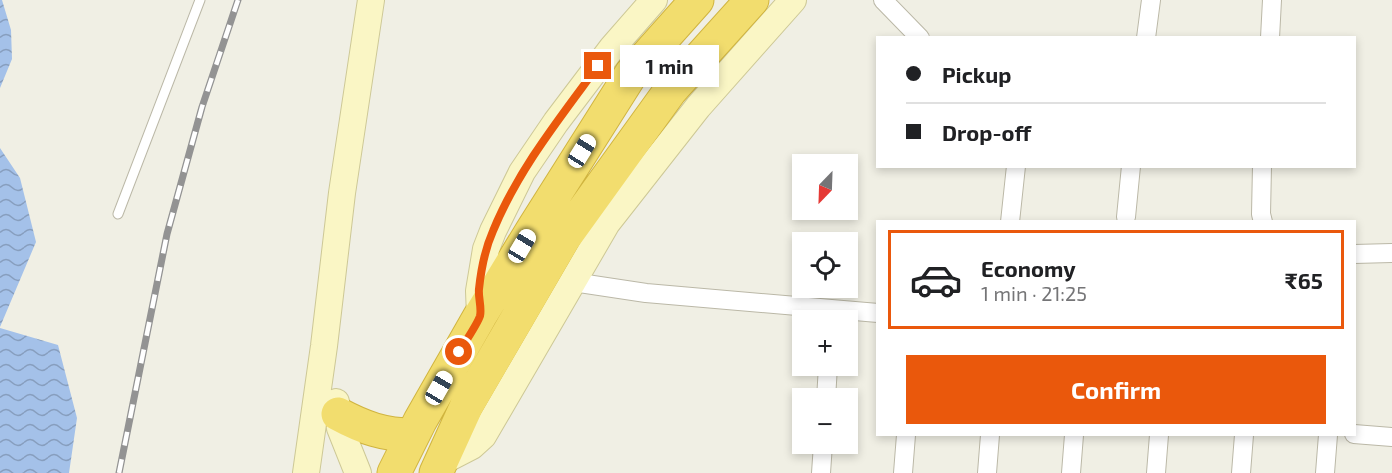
<!DOCTYPE html>
<meta charset="utf-8">
<style>
body{margin:0;font-family:"Exo 2",sans-serif;background:#f6f6f6;color:#202124;height:100vh;display:flex;flex-direction:column;font-size:22px;white-space:nowrap}
*{box-sizing:border-box;margin:0}
p{font-size:20px;color:#757577}
.icon{flex:none;width:33px;height:33px;fill:none;stroke:currentColor;stroke-width:2;stroke-linecap:round;stroke-linejoin:round}
.map{position:relative;flex:1;overflow:hidden}
.side{position:absolute;left:876px;top:220px;width:480px;height:216px;display:flex;flex-direction:column;background:#fff;border-radius:0px;box-shadow:0 3px 9px #0003}
.side>*{flex:none}
.top-card{position:absolute;left:876px;top:36px;width:480px;height:132px;border-radius:0px;box-shadow:0 3px 9px #0003;display:grid;align-content:center;height:132px;padding:0 30px;background:#fff}
.needle{width:39px;rotate:203deg}
.buttons{position:absolute;left:792px;top:154px;display:grid;gap:12px}
.buttons a{display:grid;place-items:center;width:66px;height:66px;border-radius:0px;background:#fff;box-shadow:0 3px 9px #0003;font-size:30px}
.end{position:absolute;width:27px;height:27px;margin:-14px;border:8px solid #ea580c;background:#fff;box-shadow:0 0 0 3px #fff}
.from{border-radius:50%}
.bubble{position:absolute;height:42px;border-radius:0px;background:#fff;box-shadow:0 3px 9px #0003;font-size:20px;font-weight:700;line-height:42px;text-align:center}
.car{position:absolute;width:18px;height:36px;margin:-18px -9px;border-radius:8px;box-shadow:0 0 4px 2px #0007;background:linear-gradient(#fff 24%,#345 0 40%,#fff 0 76%,#345 0 86%,#fff 0)}
.top-card b{display:flex;align-items:center;gap:21px;height:57px;font-size:22px}
.top-card b+b{border-top:2px solid #e0e0e0}
.top-card i{width:15px;height:15px;background:#202124}
ul{padding:10px 0 0;list-style:none}
li{display:flex;align-items:center;gap:18px;height:99px;margin:0 12px 9px;padding:0 18px;border:3px solid transparent;border-radius:0px}
li div{flex:1}
li b{display:block;font-size:22px}
li em{font-style:normal;font-weight:700}
li.active{border-color:#ea580c}
li>.icon{width:54px;height:54px;stroke-width:1.5}
.cta{display:flex;gap:12px;margin-top:auto;padding:12px 30px}
.cta a{flex:1;height:69px;border-radius:0px;background:#ea580c;color:#fff;font-size:24px;font-weight:700;line-height:69px;text-align:center}
.map>svg:first-child{display:block}
.water{fill:url(#water-waves)}
.lines{fill:none;stroke-linecap:round;stroke-linejoin:round}
.lane-casing{stroke:#bbb8a7;stroke-width:11}
.street-casing{stroke:#bbb8a7;stroke-width:20}
.secondary-casing{stroke:#cdc896;stroke-width:28}
.highway-casing{stroke:#d0b43f;stroke-width:35}
.lane{stroke:#fff;stroke-width:9}
.street{stroke:#fff;stroke-width:18}
.secondary{stroke:#faf6c5;stroke-width:26}
.highway{stroke:#f2dd6e;stroke-width:33}
.rail-casing{stroke:#939393;stroke-width:7}
.rail{stroke:#fff;stroke-width:4.5;stroke-dasharray:14;stroke-linecap:butt}
.route{stroke:#ea580c;stroke-width:8}
</style>
<div class="map">
<svg width="1392" height="473" viewBox="0 0 1392 473">
<defs>
<pattern id="water-waves" width="16" height="10" patternUnits="userSpaceOnUse" patternTransform="scale(1.5)"><rect width="16" height="10" fill="#a4c1e9"/><path d="M0 5q4-4 8 0t8 0" fill="none" stroke="#879ebe"/></pattern>
</defs>
<rect width="100%" height="100%" fill="#f0efe4"/>
<path class="water" d="M0,0h2l9,30 1,29 -12,29z
M0,148l20,30 16,64 -36,85z
M0,328l58,17 19,73 -8,55h-69z"/>
<g class="lines">
<defs>
<path id="lane" d="M118,214l82,-214"/>
<path id="street" d="M883,0l37,38
M1146,38l5,-38
M1270,38l2,-38
M1262,166l-1,48 2,8
M1126,217l5,-51
M1010,222l6,-56
M1354,254l38,-1
M573,282l73,11 232,20
M826,399l2,-33
M1354,434l38,3
M821,473l2,-29
M903,473l3,-38
M987,473l3,-38
M1071,473l3,-38
M1156,473l3,-38
M1241,473l3,-38
M1325,473l3,-38"/>
<path id="secondary" d="M480,316l-1,-25 7,-42 7,-18 29,-59 34,-50 56,-74 42,-48
M336,402l4,26 18,45
M441,462l31,-16 11,-10 124,-213 91,-116 95,-107
M306,473l18,-127 18,-153 29,-193"/>
<path id="highway" d="M338,414c26,14 46,21 75,21
M394,473l26,-52 60,-105 53,-87 98,-155 66,-74
M436,473l31,-68 97,-167 106,-147 82,-91"/>
</defs>
<use href="#lane" class="lane-casing"/>
<use href="#street" class="street-casing"/>
<use href="#secondary" class="secondary-casing"/>
<use href="#highway" class="highway-casing"/>
<use href="#lane" class="lane"/>
<use href="#street" class="street"/>
<use href="#secondary" class="secondary"/>
<use href="#highway" class="highway"/>
<defs>
<path id="rail" d="M119,473l48,-239 35,-127 36,-107"/>
</defs>
<use href="#rail" class="rail-casing"/>
<use href="#rail" class="rail"/>
</g>
<g class="lines">
<path class="route" d="M459,352c5,-8 19,-29 21,-36 2,-8 -2,-19 -1,-27 2,-19 6,-40 14,-58 25,-61 66,-112 105,-165"/>
</g>
</svg>
<div class="buttons">
<a><svg class="needle" viewBox="-14 -14 28 28"><path d="M0-13l5 13h-10z" fill="#e53935"/><path d="M0 13l5-13h-10z" fill="#757577"/></svg></a>
<a><svg class="icon" aria-label="locate" viewBox="0 0 24 24"><circle cx="12" cy="12" r="6"/><path d="M12 2v4M12 18v4M2 12h4M18 12h4"/></svg></a>
<a>+</a>
<a>−</a>
</div>
<i class="end from" style="left:459px;top:352px"></i>
<i class="end" style="left:598px;top:66px"></i>
<div class="bubble" style="left:620px;top:45px;width:99px">1 min</div>
<i class="car" style="left:582px;top:151px;rotate:32deg"></i>
<i class="car" style="left:522px;top:246px;rotate:31deg"></i>
<i class="car" style="left:439px;top:388px;rotate:30deg"></i>
<div class="top-card">
<b><i class="from"></i>Pickup</b>
<b><i></i>Drop-off</b>
</div>
<section class="side">
<ul>
<li class="active"><svg class="icon" aria-label="car" viewBox="0 0 24 24"><path d="M5 17H2v-5l4-1 3-4h7l3 4 3 1v5h-3M9 17h6M6 11h13"/><circle cx="7" cy="17" r="2"/><circle cx="17" cy="17" r="2"/></svg><div><b>Economy</b><p>1 min · 21:25</p></div><em>₹65</em></li>
</ul>
<div class="cta"><a>Confirm</a></div>
</section>
</div>
